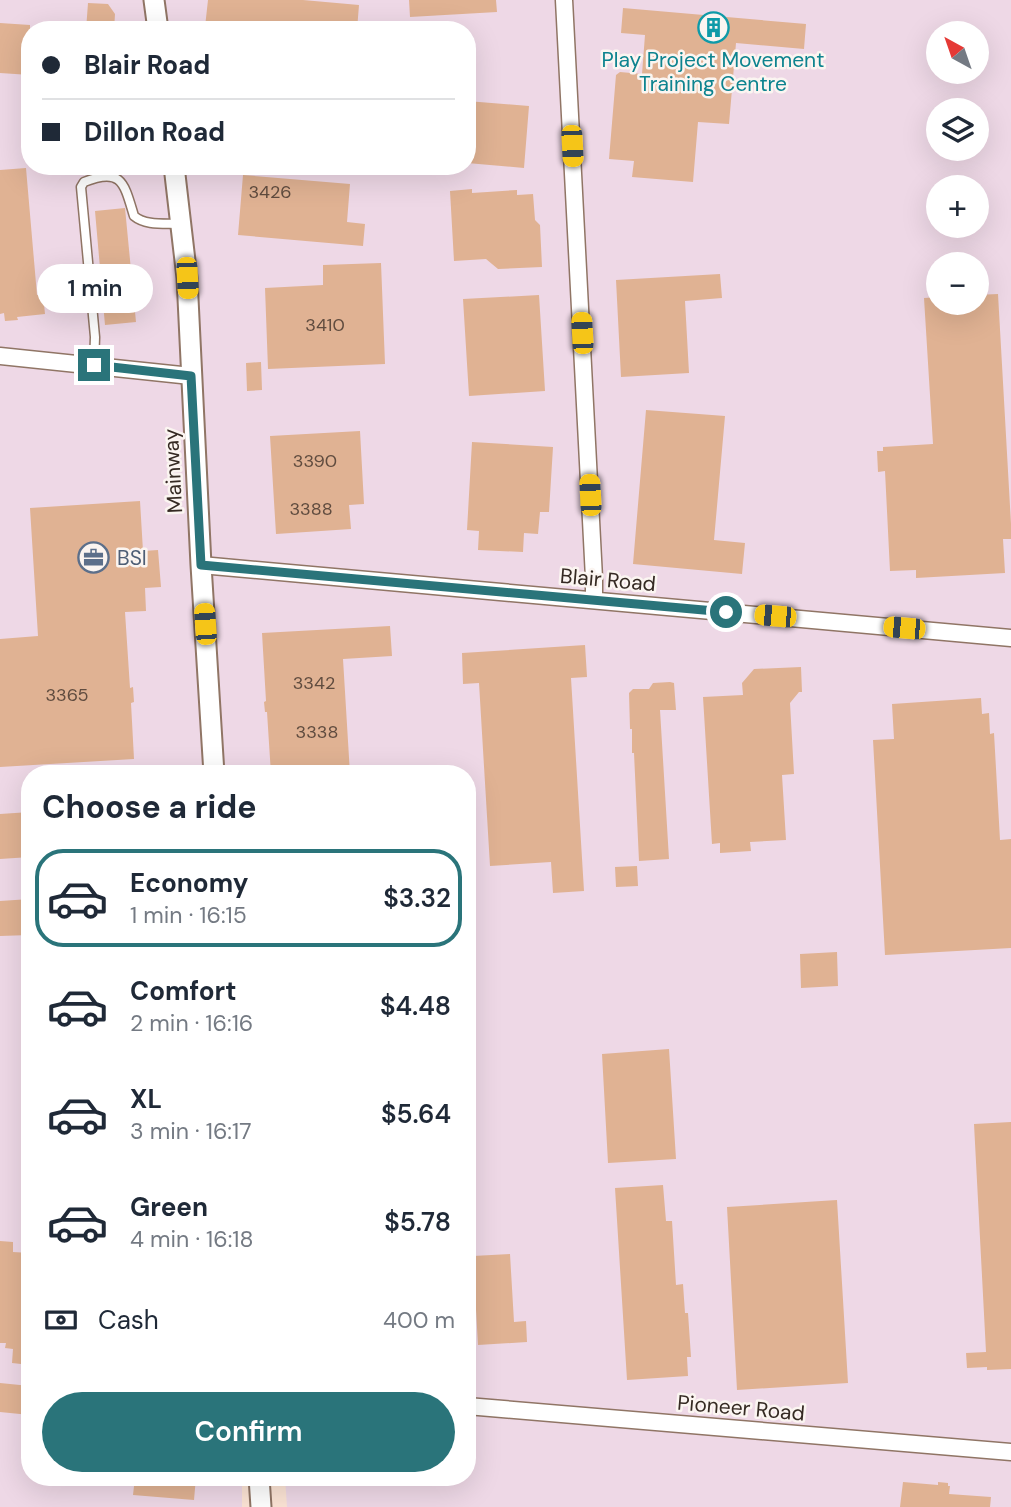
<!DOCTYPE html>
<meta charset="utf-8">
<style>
body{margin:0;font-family:"DM Sans",sans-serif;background:#f2f2f3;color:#1f2937;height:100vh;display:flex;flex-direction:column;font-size:26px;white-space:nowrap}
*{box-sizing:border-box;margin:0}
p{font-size:23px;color:#747a83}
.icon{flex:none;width:38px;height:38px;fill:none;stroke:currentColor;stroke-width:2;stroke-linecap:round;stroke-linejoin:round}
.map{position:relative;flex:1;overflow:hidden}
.side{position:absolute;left:21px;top:765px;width:455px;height:721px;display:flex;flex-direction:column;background:#fff;border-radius:28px;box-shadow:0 7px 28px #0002}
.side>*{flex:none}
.banner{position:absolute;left:21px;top:21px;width:455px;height:154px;border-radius:28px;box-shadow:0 7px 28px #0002;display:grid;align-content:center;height:154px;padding:0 21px;background:#fff}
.needle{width:46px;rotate:320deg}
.controls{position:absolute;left:926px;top:21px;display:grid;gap:14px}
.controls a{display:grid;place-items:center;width:63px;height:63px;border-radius:50%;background:#fff;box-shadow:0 7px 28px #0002;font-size:35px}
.end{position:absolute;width:32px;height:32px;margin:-16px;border:9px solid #2a747a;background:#fff;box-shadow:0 0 0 4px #fff}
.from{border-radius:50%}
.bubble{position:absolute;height:49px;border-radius:24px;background:#fff;box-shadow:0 7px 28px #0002;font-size:23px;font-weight:600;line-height:49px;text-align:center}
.car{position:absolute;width:21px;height:42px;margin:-21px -10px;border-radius:9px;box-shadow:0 0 5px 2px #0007;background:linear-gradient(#f5c518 24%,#345 0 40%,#f5c518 0 76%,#345 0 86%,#f5c518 0)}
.banner b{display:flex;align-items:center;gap:24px;height:66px;font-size:26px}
.banner b+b{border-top:2px solid #e0e1e3}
.banner i{width:18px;height:18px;background:#1f2937}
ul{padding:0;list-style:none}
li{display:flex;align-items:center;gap:21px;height:98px;margin:0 14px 10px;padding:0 7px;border:4px solid transparent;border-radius:28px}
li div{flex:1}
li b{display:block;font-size:26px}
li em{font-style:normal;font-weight:600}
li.active{border-color:#2a747a}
li>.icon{width:63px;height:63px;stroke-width:1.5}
h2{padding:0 21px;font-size:32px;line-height:84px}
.pay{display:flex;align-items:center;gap:18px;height:77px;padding:0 21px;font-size:26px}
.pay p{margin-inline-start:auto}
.action{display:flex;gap:14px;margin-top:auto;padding:14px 21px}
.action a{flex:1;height:80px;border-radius:42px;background:#2a747a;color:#fff;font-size:28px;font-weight:600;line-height:80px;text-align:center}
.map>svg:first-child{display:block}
.industrial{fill:#eed8e6;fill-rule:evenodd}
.building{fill:#e0b293}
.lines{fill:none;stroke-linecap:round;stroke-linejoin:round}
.service-casing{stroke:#907565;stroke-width:11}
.minor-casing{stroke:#907565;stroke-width:19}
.tertiary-casing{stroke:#907565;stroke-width:23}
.service{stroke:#fff;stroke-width:8}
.minor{stroke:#fff;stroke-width:16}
.tertiary{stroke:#fff;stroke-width:19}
.route{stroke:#2a747a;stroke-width:9}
.labels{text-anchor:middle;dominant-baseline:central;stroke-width:5;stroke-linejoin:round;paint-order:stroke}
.number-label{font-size:18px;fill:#604c3f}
.culture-label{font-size:21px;fill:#0d838f;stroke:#fbf5f1}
.street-label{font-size:21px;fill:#352a23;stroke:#fbf5f1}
.service-label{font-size:21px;fill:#4e5e75;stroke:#fbf5f1;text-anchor:start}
</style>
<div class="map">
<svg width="1011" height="1507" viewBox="0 0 1011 1507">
<rect width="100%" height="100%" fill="#fce4d5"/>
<path class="industrial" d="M0,0h1011v1507h-724l-2,-30h182v-703h-240l-30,-6v6h-167v703h212v30h-242zM30,30h437v136h-437zM938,33h38v39h-38zM938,110h38v39h-38zM938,187h38v39h-38zM938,264h38v39h-38z"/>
<path class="building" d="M208,0h95l56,5 -2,25h-126l-26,-3z
M409,0h87l1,12 -87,5z
M88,3l20,1 7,10 -1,16h-28z
M623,8l183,16 -2,25 -68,-6 -7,81 -31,-2 -5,60 -61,-5 2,-16 -25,-2 7,-84 4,-3 22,2 3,-39 -24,-2z
M0,23l30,2v50l-30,-2z
M467,101l62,5 -5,62 -57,-5z
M26,168l11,127 6,-1 2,20 -28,3 1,3 -13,1 -1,-8 -4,1v-144z
M243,175l107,9 -3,38 18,2 -2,22 -125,-11z
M472,189v4l45,-3v5l16,-1 2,26 5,5 2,42 -44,2 -12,-10 -32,2 -4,-70z
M125,208l11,114 -31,3 -10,-114z
M381,263l4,101 -117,5 -3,-81 58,-3v-20z
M720,274l2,24 -37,3 4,72 -68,4 -5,-97z
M998,294l13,230v15h-8l2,34 -89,5v-8l-26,1 -5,-100 -7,1 -1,-21h6v-4l50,-3 -9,-146 14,-1v6h38v-8z
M539,295l6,96 -76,5 -6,-97z
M261,362l1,28 -15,1 -1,-28z
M646,410l79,6 -11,124 31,3 -3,31 -109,-10z
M360,431l4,73 -15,1 2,24 -75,5 -6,-98z
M472,442l81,5 -4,65h-9l-2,22 -14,-1 -1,19 -45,-2 1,-19 -12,-1z
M140,501l3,50 15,-1 3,37 -16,1 1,23 -21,1 5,76 3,-1 1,15 -3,1 3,56 -134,8v-128l38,-3 -8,-128z
M390,626l2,30 -49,3 7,115h-79l-4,-62h-2l-1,-10 2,-1 -4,-68z
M585,645l2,32 -16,1 13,213 -31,2 -2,-31 -61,4 -11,-183 -16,1 -1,-31z
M801,667l1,25h-3l-9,11 4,71 -12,1 4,65 -36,2 1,9 -31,2v-10l-8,1 -9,-147 40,-2 -1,-12 12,-14z
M670,682l4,1 2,27h-16l9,149 -30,2 -5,-108h-2v-24h-2l-1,-36 4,-4h16l4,-6z
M981,698l1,16 7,-1 1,21 4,-1 6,107 11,-1v109l-126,7 -12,-215 21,-1 -2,-35z
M30,812v45l-30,2v-45z
M637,866l1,20 -22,1 -1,-20z
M30,899v36l-30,1v-35z
M837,952l1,34 -37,2 -1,-34z
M669,1049l7,110 -68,4 -6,-109z
M1011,1122v247l-24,1v-3l-20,1 -1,-15 20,-1 -12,-228z
M663,1185l3,36h6l4,64 7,-1 2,29h3l3,44h-4l1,19 -61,4 -12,-192z
M837,1200l11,183 -111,7 -10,-183z
M0,1241l13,1v10l17,1v112l-18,-2 1,-14 -8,-1 1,-5h-6z
M510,1254l4,68 12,-1 1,21 -49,3 -5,-89z
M0,1383l30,3v29l-30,-3z
M135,1477h61l-2,23 -61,-5z
M903,1482l35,3v-3l10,1v3h2l-1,8 42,3 -1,10h-90z"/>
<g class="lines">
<defs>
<path id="service" d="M94,365l1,-28 -14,-150 3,-5c38,-15 40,1 50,34 12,10 31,7 46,8"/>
<path id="minor" d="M564,0l30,578v22
M0,356l191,20
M201,565l810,73
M467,1406l544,46"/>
<path id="tertiary" d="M154,0l4,30
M174,166l13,112 14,287 13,209
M259,1477l2,30"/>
</defs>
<use href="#service" class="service-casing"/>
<use href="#minor" class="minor-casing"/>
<use href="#tertiary" class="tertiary-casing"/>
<use href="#service" class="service"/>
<use href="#minor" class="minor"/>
<use href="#tertiary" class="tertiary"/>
</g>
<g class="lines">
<path class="route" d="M94,365l97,11 10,189 525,47"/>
</g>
<defs>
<symbol id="building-ring" viewBox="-11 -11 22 22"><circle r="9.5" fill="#fbf5f1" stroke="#0f9aa8" stroke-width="1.5"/><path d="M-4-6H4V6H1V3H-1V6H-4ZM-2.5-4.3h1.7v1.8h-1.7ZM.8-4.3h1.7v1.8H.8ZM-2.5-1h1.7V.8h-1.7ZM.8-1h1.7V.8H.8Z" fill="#0f9aa8"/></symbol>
<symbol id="office-ring" viewBox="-11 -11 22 22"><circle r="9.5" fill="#fbf5f1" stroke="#5c6f8a" stroke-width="1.5"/><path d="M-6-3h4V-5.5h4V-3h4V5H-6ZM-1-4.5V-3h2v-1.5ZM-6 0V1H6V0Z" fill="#5c6f8a"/></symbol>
</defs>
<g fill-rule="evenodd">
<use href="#building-ring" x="696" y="10" width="35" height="35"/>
<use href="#office-ring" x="76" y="540" width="35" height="35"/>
</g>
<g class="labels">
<g class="number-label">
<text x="270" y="192">3426</text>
<text x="325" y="325">3410</text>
<text x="315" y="461">3390</text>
<text x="311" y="509">3388</text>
<text x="314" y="683">3342</text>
<text x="67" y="695">3365</text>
<text x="317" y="732">3338</text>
</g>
<g class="culture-label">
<text x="713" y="60">Play Project Movement<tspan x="713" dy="24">Training Centre</tspan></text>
</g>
<g class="street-label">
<text transform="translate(173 471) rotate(-93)">Mainway</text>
<text transform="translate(608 580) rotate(5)">Blair Road</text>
<text transform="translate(741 1408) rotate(5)">Pioneer Road</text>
</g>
<g class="service-label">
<text x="117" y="558">BSI</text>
</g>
</g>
</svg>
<div class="controls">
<a><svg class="needle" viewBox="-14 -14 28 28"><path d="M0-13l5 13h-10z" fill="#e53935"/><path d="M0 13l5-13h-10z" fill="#747a83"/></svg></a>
<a><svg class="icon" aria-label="layers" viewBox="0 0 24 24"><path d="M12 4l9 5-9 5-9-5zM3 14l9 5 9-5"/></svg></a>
<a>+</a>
<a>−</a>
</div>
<i class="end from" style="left:726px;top:612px"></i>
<i class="end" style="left:94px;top:365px"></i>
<div class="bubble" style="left:37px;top:264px;width:116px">1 min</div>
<i class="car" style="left:572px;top:146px;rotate:177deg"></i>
<i class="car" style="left:187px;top:278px;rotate:177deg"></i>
<i class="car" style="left:582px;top:333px;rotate:357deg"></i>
<i class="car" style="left:590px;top:495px;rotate:357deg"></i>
<i class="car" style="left:775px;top:616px;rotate:275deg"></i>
<i class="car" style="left:205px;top:624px;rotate:356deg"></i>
<i class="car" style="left:904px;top:628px;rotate:275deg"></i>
<div class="banner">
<b><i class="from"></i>Blair Road</b>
<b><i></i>Dillon Road</b>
</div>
<section class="side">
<h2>Choose a ride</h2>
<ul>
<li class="active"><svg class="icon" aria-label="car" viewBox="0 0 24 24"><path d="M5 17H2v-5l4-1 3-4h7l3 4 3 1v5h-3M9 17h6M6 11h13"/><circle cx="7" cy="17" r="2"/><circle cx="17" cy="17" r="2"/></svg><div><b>Economy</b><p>1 min · 16:15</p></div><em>$3.32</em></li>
<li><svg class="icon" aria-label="car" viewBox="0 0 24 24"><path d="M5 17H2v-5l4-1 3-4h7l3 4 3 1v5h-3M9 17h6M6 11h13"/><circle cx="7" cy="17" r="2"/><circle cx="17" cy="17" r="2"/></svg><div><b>Comfort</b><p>2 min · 16:16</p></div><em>$4.48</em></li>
<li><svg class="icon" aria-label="car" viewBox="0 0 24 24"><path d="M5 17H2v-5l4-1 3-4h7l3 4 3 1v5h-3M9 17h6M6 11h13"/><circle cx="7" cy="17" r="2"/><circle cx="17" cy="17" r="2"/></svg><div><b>XL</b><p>3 min · 16:17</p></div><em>$5.64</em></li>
<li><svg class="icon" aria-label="car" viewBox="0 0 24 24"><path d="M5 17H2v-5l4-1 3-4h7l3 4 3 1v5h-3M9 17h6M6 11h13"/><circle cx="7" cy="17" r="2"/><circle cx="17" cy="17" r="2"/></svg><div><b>Green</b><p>4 min · 16:18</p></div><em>$5.78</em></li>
</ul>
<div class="pay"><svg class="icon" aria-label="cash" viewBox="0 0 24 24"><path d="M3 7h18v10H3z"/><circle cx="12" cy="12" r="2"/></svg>Cash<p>400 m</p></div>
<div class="action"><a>Confirm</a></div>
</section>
</div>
